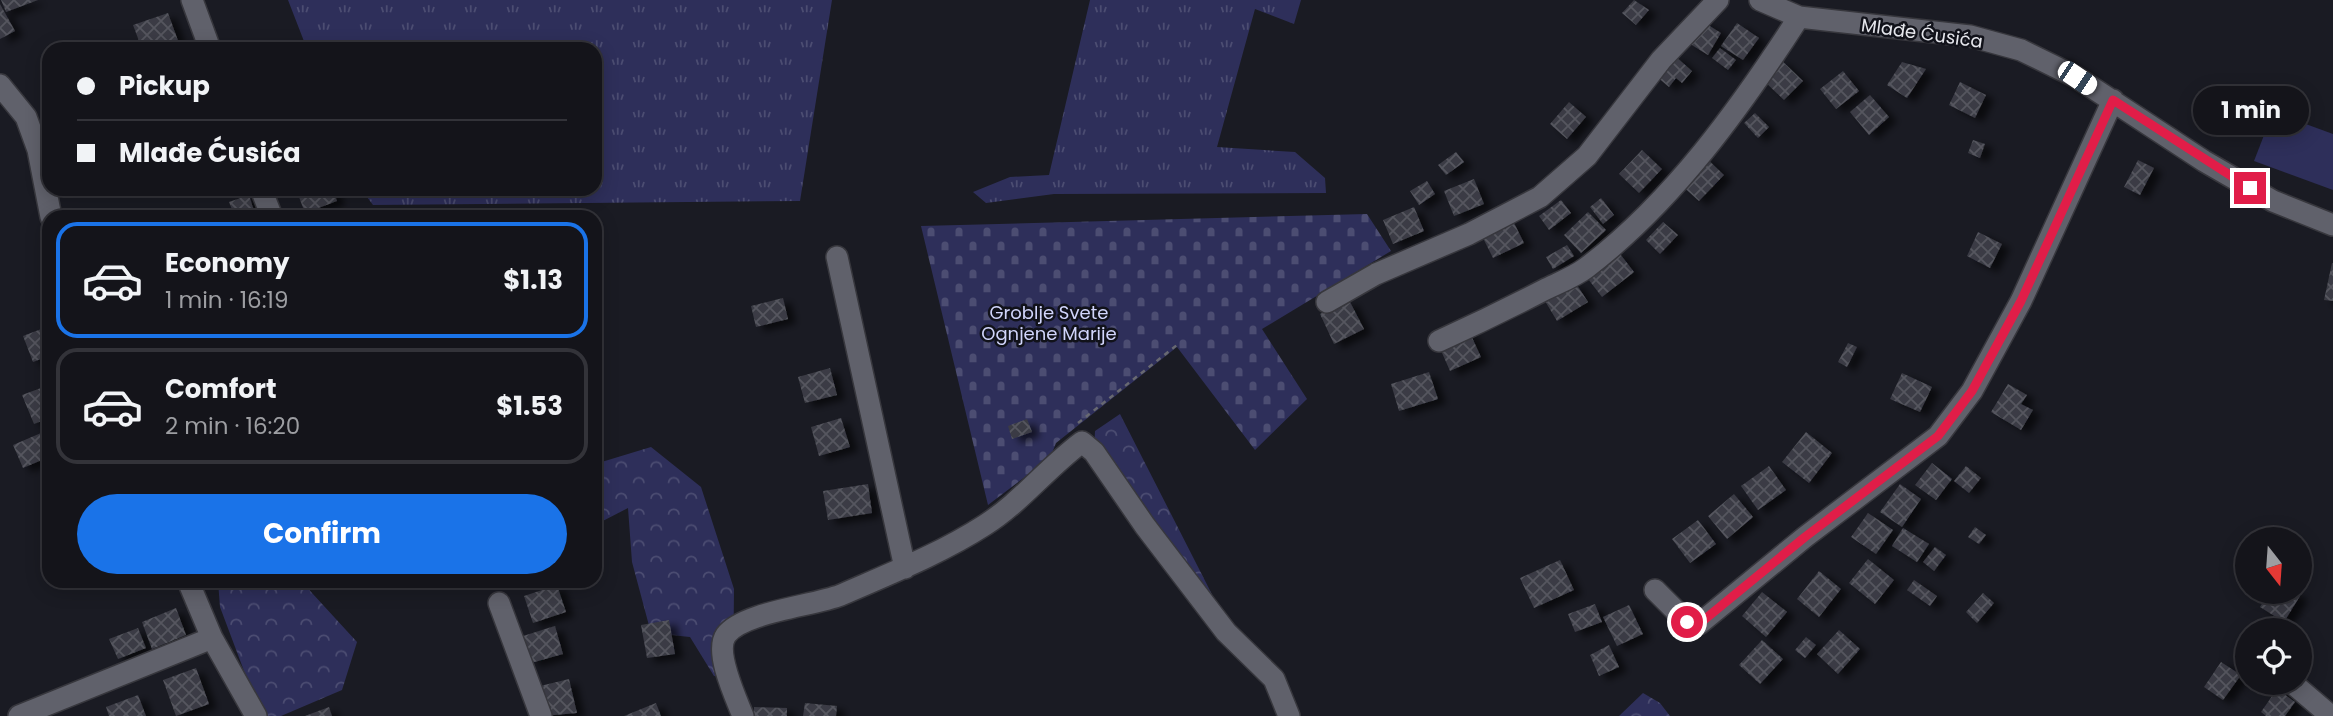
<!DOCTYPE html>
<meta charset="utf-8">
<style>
body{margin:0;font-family:Poppins,sans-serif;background:#1d1d23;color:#f1f3f6;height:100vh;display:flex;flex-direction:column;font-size:26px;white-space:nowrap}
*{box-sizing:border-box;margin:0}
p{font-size:23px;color:#9d9ea2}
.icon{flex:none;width:38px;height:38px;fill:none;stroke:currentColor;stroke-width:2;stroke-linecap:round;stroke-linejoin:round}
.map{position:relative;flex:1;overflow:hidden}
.panel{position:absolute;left:42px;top:210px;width:560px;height:378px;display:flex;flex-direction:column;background:#14141a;border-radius:21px;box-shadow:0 4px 18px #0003,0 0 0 2px #333339}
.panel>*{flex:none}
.hud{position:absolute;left:42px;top:42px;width:560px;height:154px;border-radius:21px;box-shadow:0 4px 18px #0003,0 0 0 2px #333339;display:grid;align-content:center;height:154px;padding:0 35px;background:#14141a}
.needle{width:46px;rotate:163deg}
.buttons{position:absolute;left:2235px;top:527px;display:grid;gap:14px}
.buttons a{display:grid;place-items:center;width:77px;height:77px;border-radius:50%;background:#14141a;box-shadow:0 4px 18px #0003,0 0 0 2px #333339;font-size:35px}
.end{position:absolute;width:32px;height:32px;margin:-16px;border:9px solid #e11d48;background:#fff;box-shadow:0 0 0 4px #fff}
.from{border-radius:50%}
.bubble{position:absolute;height:49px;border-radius:24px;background:#14141a;box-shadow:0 4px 18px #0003,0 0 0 2px #333339;font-size:23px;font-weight:700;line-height:49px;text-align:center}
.car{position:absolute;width:21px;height:42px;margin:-21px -10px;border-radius:9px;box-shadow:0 0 5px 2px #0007;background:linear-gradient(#fff 24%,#345 0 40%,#fff 0 76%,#345 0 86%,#fff 0)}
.hud b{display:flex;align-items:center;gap:24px;height:66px;font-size:26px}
.hud b+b{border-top:2px solid #333339}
.hud i{width:18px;height:18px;background:#f1f3f6}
ul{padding:12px 0 0;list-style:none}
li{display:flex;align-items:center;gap:21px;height:116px;margin:0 14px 10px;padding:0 21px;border:4px solid #333339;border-radius:21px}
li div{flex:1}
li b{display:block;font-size:26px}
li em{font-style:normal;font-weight:700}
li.on{border-color:#1a73e8}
li>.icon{width:63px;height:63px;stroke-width:1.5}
.action{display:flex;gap:14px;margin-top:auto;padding:14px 35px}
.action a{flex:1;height:80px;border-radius:42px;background:#1a73e8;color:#fff;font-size:28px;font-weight:700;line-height:80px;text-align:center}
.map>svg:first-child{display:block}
.grass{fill:url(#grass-tufts)}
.forest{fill:url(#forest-crowns)}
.cemetery{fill:url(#cemetery-stones)}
.green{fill:#2e2f5a}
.building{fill:url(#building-cross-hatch);filter:url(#shadow)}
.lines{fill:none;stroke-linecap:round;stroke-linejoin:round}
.minor-casing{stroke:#37373d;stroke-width:24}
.path{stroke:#686971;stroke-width:2.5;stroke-dasharray:5 5;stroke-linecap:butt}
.minor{stroke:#60616b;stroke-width:21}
.route{stroke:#e11d48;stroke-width:9}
.labels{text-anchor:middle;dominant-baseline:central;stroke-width:5;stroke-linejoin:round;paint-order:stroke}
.street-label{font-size:18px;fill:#e5e6ec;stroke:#11121a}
.park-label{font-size:18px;fill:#d1d5fb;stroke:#11121a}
</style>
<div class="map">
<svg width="2333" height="716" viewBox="0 0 2333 716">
<defs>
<pattern id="grass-tufts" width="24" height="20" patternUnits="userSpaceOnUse" patternTransform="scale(1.75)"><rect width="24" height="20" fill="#2e2f5a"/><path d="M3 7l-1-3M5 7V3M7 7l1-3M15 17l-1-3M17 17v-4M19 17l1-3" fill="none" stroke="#4c4d72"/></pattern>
<pattern id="forest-crowns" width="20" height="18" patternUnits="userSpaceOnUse" patternTransform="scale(1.75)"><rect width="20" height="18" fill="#2e2f5a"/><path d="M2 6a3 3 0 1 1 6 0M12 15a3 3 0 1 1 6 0" fill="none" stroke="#4c4d72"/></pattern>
<pattern id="cemetery-stones" width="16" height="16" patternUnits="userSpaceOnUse" patternTransform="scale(1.75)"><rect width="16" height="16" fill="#2e2f5a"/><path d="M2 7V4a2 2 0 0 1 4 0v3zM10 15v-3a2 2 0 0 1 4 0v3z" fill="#4c4d72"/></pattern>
<pattern id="building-cross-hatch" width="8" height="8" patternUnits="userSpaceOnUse" patternTransform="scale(1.75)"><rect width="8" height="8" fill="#3a3b44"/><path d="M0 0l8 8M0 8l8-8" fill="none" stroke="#56575f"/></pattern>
<filter id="shadow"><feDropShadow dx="8" dy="4.5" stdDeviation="3.5" flood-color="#0009"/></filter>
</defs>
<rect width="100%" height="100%" fill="#1a1b23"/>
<path class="grass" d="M288,0h544l-32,201 -427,4 -12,-16h234v-140h-288z
M1090,0h211l-7,24 -39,-15 -38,138 78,5 30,26 1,15 -272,1 -68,9 -13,-11 37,-15 39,-2z"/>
<path class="forest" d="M1120,414l102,200 -128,-162 1,-21z
M651,447l50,40 33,102 -1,89 -19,-2 -24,-39 -39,-4 -19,-71 -4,-54 -33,17v-61z
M218,581h83l56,61 -15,48 -61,26h-20l-41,-109z
M1643,693l17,10 10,13h-51z"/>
<path class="cemetery" d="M1367,214l24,37 -129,78 45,70 -52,51 -78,-103 -121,96 -6,15 -62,47 -67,-279z"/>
<path class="green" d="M2273,112l60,22v56l-79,-29z"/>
<path class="building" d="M1,0h37l-32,12z
M1634,0l15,10 -13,15 -14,-12z
M0,4l15,27 -15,8z
M168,13l13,36h-39l-9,-24z
M1700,20l21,13 -13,22 -21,-13z
M1737,23l22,15 -16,22 -22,-14z
M1720,48l16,12 -8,10 -16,-12z
M1674,55l18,16 -10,12 -6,-5 -7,9 -13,-11z
M1780,59l23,22 -19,19 -23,-22z
M1902,62l24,7 -19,29 -20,-13z
M1843,71l16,20 -23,18 -16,-20z
M1960,82l26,13 -11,23 -26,-13z
M1870,95l19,22 -20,18 -19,-23z
M1569,102l17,15 -19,22 -17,-15z
M1755,113l14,14 -11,11 -14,-15z
M1973,140l12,4 -5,14 -12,-5z
M1642,150l20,19 -23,24 -20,-19z
M1456,152l8,10 -18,13 -8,-10z
M1704,156l20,19 -25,26 -20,-18z
M2138,160l16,8 -14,27 -16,-8z
M1474,179l10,25 -30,12 -10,-25z
M1427,181l8,13 -16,11 -9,-14z
M296,189h37l4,12 -32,12z
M249,195l7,22h-21l-6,-15z
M1601,198l13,17 -11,9 -13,-17z
M1561,200l10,13 -22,17 -10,-14z
M1414,207l10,24 -31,13 -10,-24z
M1588,212l18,18 -25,23 -17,-18z
M1512,219l12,24 -31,15 -12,-24z
M1663,222l15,13 -18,19 -14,-14z
M1978,232l24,12 -12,24 -23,-12z
M1567,245l7,11 -21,13 -7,-12z
M1617,250l17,22 -32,25 -17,-22z
M2332,263h1v38l-9,-1z
M1575,282l13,20 -31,19 -12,-20z
M783,298l5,21 -32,8 -5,-21z
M1349,300l15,29 -30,15 -14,-30z
M49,326v30l-16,6 -10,-26z
M1469,331l12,26 -31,14 -11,-25z
M1848,343l9,4 -10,20 -9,-5z
M830,368l7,27 -32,8 -7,-26z
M1429,372l9,27 -39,12 -8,-27z
M1902,373l30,14 -12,25 -30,-13z
M2008,384l19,11 -6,9 12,6 -12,20 -30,-18z
M49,385v33l-15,6 -12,-29z
M841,418l9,29 -31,9 -8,-29z
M1027,419l5,13 -20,7 -4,-13z
M1806,432l26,21 -23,30 -27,-21z
M41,433l8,24 -26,11 -10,-23z
M1932,463l20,16 -16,21 -21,-15z
M1769,466l17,24 -28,20 -17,-24z
M1966,466l15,12 -12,15 -15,-12z
M868,484l4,29 -44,7 -5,-29z
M1900,484l21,15 -19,28 -22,-15z
M1734,494l19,23 -26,22 -19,-23z
M1868,513l25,17 -17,24 -25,-17z
M1698,520l18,24 -26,19 -18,-24z
M1975,527l11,8 -7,9 -11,-7z
M1903,528l26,16 -12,18 -25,-16z
M1935,547l11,8 -12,16 -11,-9z
M1868,559l26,21 -19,24 -26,-21z
M1560,560l14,30 -40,18 -14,-30z
M1819,571l22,18 -22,28 -22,-18z
M1914,580l23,16 -7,10 -23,-16z
M557,585l9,27 -33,11 -9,-27z
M1762,592l25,20 -21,25 -24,-21z
M2269,592h25l6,4 -16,26 -24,-15z
M1983,593l11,10 -17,20 -11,-11z
M1595,604l7,18 -27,10 -7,-18z
M1629,605l14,29 -26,12 -14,-29z
M176,608l10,27 -34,14 -10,-27z
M669,620l6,34 -28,4 -6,-33z
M555,626l8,28 -32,9 -8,-27z
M138,628l8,20 -28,11 -9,-20z
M1839,630l21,19 -22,25 -21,-20z
M1806,637l10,8 -11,13 -10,-8z
M1762,640l21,19 -23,25 -21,-19z
M1609,645l10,22 -20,9 -9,-21z
M2221,662l20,13 -18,25 -19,-13z
M196,668l13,36 -33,12 -13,-36z
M569,679l8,34 -34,3 -7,-29z
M2277,689l18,13 -10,14h-19l-5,-4z
M138,695l8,21h-37l-3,-9z
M656,703l5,13h-37z
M805,703l32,3 -1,10h-33z
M329,707l3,9h-27z
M754,707l33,1v8h-33z"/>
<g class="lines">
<defs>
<path id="minor" d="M192,0l18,49
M1760,0l39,17 171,19 51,14 55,27 128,84 69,40 60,24
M0,85l26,32 12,33 13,67
M261,189l11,28
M837,257l68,311
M1327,302l49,-28 93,-40 71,-37 47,-41 74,-96 57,-60
M1439,341c35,-16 70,-33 105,-51 14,-7 30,-13 42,-22 87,-66 155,-161 213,-251
M188,581l24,57 44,78
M1655,590l32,32 12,2 106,-87 133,-101 34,-45 49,-90 92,-201
M499,603l42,113
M2291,682l40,34
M19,716l193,-78
M743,716c-7,-18 -29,-64 -17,-81 17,-23 87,-29 115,-40 48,-21 99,-41 144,-70 35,-22 63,-58 97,-83l12,10 51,74 81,106 48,47 15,37"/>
</defs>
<use href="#minor" class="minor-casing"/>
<path class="path" d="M1078,423l99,-78"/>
<use href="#minor" class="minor"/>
</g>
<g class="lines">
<path class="route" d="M1687,622l12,2 106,-87 133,-101 34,-45 49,-90 92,-201 137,88"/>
</g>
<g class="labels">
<g class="street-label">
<text transform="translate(1922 33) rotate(8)">Mlađe Ćusića</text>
</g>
<g class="park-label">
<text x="1049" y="312">Groblje Svete<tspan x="1049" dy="21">Ognjene Marije</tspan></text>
</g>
</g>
</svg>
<div class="buttons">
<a><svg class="needle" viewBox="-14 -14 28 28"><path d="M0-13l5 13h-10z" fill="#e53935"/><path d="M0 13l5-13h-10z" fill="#9d9ea2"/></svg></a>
<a><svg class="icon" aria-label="locate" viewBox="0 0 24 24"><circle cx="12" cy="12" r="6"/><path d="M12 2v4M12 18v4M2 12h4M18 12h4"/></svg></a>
</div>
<i class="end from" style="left:1687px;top:622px"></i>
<i class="end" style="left:2250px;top:188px"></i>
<div class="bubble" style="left:2193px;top:86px;width:116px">1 min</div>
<i class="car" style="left:2077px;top:78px;rotate:124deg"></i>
<div class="hud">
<b><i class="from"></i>Pickup</b>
<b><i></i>Mlađe Ćusića</b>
</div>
<section class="panel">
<ul>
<li class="on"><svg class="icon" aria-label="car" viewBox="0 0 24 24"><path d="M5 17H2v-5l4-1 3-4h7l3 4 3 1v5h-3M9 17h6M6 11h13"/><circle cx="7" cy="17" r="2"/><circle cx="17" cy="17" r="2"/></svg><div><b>Economy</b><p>1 min · 16:19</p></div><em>$1.13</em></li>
<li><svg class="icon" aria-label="car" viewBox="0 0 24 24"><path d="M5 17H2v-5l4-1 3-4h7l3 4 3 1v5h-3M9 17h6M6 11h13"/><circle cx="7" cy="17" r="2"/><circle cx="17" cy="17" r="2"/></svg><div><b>Comfort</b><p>2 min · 16:20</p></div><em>$1.53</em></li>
</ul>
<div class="action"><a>Confirm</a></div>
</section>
</div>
